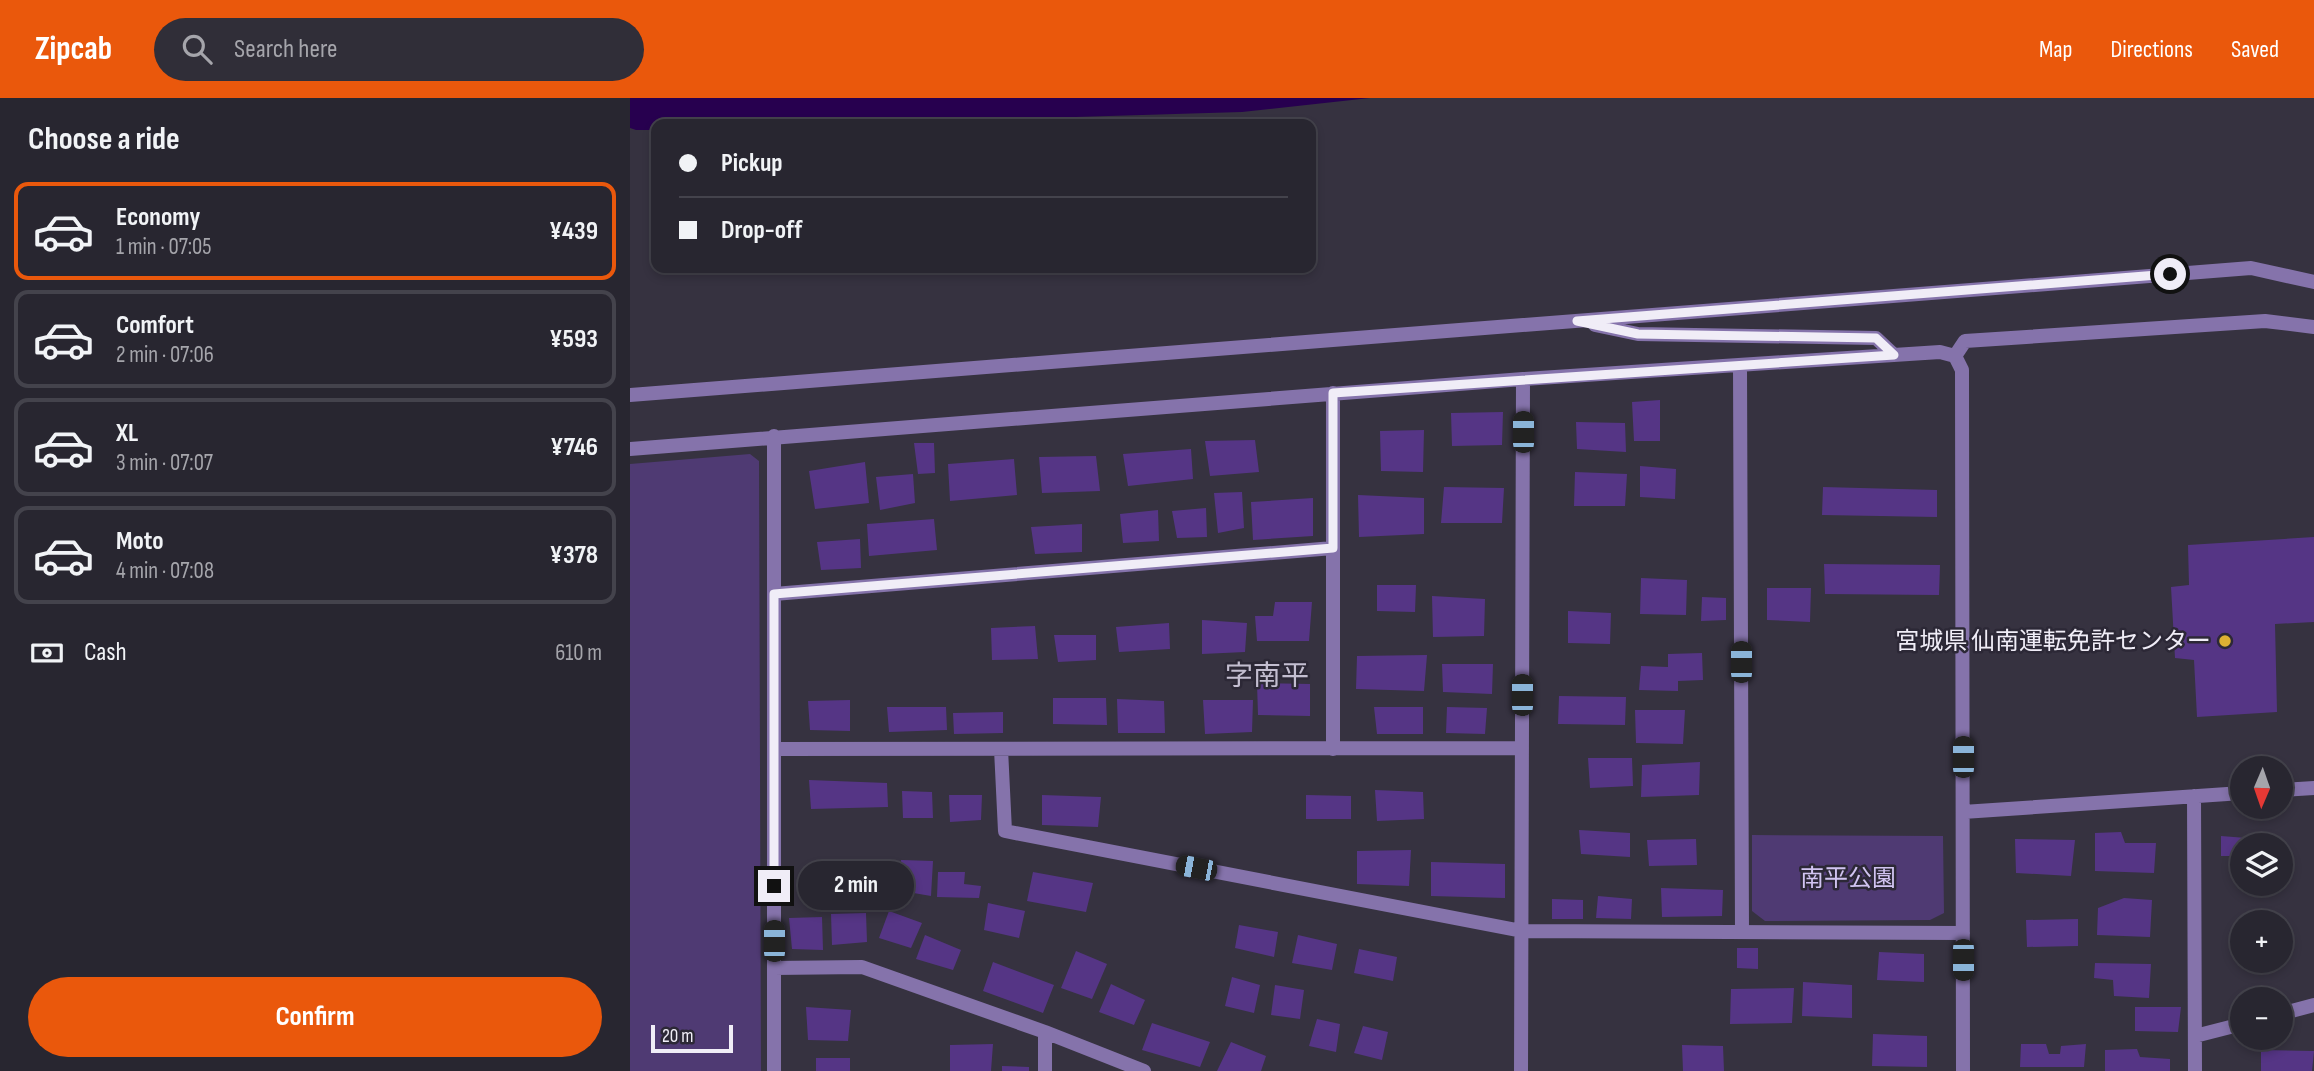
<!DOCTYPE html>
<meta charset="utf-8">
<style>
body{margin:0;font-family:"Sofia Sans Condensed","Noto Sans JP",sans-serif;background:#302e38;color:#f1f3f6;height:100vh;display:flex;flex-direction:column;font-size:26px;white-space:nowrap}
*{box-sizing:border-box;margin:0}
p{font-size:23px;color:#a5a5ab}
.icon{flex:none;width:38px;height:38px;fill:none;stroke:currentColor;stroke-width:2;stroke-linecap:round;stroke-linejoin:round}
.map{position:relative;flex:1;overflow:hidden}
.side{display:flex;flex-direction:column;background:#282630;width:630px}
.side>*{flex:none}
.hud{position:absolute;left:21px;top:21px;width:665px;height:154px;border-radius:14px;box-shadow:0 4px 10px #0003,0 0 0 2px #44434c;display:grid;align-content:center;height:154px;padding:0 28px;background:#282630}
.needle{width:46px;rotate:182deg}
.buttons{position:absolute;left:1600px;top:658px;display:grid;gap:14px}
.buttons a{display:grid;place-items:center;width:63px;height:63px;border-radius:50%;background:#282630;box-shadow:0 4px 10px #0003,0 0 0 2px #44434c;font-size:35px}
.scale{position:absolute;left:21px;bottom:18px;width:82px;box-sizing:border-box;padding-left:7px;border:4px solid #f0edf7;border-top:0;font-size:19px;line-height:24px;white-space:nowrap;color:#f0edf7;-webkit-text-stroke:5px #2c2836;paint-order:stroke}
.end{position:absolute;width:32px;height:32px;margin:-16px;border:9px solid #f0edf7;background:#111;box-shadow:0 0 0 4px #111}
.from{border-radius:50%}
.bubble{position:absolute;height:49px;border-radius:24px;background:#282630;box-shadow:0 4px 10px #0003,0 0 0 2px #44434c;font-size:23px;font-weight:700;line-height:49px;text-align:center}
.car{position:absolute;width:21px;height:42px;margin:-21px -10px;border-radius:9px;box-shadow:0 0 5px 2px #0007;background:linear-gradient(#222 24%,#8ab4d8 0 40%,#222 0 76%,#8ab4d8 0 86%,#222 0)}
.hud b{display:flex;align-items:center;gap:24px;height:66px;font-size:26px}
.hud b+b{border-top:2px solid #44434c}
.hud i{width:18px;height:18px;background:#f1f3f6}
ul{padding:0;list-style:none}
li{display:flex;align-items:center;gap:21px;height:98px;margin:0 14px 10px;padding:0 14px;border:4px solid #44434c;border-radius:14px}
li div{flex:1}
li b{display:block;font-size:26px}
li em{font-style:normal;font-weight:700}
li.on{border-color:#ea580c}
li>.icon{width:63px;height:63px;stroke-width:1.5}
h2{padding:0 28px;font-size:32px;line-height:84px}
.pay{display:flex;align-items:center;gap:18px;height:77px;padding:0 28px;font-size:26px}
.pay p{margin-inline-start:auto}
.button{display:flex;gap:14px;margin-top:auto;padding:14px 28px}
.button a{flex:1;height:80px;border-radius:42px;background:#ea580c;color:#fff;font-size:28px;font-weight:700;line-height:80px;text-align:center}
header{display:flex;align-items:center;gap:42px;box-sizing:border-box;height:98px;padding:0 35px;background:#ea580c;color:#fff}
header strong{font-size:33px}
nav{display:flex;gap:38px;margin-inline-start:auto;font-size:24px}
.search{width:490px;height:63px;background:#302e38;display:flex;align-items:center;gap:18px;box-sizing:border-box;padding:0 24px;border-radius:38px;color:#a5a5ab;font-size:26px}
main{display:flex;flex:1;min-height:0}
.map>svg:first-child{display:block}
.green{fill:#4f3a73}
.water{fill:#27004f}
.building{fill:#553585}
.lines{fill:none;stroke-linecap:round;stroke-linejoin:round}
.street{stroke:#8573ab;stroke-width:14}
.route{stroke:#f0edf7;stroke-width:9}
.poi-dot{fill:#ddb133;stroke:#2c2836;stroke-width:2.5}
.labels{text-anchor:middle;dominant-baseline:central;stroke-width:5;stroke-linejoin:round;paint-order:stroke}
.poi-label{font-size:24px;fill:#f0edf7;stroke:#2c2836;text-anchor:end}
.park-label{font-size:24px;fill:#d1c4f1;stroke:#2c2836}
.quarter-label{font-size:28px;fill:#c3bed0;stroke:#2c2836}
</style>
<header>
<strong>Zipcab</strong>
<div class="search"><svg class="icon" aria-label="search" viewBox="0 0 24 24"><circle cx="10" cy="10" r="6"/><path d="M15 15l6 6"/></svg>Search here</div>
<nav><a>Map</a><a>Directions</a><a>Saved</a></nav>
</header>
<main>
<section class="side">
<h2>Choose a ride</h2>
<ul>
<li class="on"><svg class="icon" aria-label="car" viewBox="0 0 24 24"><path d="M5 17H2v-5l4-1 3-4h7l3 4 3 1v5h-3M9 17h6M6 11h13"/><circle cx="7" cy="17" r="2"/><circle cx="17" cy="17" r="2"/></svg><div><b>Economy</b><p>1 min · 07:05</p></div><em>¥439</em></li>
<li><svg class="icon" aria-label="car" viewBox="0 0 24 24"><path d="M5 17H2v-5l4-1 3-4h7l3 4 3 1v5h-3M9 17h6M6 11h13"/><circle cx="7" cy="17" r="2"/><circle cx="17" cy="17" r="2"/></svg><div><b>Comfort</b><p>2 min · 07:06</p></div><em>¥593</em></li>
<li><svg class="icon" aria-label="car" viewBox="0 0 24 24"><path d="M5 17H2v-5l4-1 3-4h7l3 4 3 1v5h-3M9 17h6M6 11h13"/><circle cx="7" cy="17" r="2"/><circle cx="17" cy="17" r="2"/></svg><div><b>XL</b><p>3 min · 07:07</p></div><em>¥746</em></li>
<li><svg class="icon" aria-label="car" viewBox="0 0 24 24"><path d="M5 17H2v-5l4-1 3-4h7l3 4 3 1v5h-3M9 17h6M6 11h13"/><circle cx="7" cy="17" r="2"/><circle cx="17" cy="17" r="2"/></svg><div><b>Moto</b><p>4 min · 07:08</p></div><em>¥378</em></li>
</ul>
<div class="pay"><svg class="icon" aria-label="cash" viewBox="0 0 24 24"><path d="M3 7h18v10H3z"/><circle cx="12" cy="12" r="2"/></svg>Cash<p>610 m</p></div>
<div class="button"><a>Confirm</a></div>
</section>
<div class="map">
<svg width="1684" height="973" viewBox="0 0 1684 973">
<rect width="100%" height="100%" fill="#363240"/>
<path class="green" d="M120,356l9,7 2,610h-131v-607z
M1122,737l191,1 1,77 -14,7 -165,1 -13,-10z"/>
<path class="water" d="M0,0h740l-128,14 -406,12h-180v6h-20l-6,-2z"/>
<path class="building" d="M1030,302v41h-26l-2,-39z
M873,314l-1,33 -50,1 -1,-33z
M946,324l49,1 1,29 -49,-3z
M794,332l-1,42 -42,-1 -1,-40z
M625,342l4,32 -49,4 -5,-35z
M284,345h20l1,30 -17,1z
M561,351l2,30 -65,7 -5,-32z
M466,358l4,35 -58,2 -3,-36z
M384,361l3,36 -67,6 -2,-37z
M235,364l4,41 -54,6 -6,-38z
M1010,368l36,3 -1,30 -35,-2z
M945,374l52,2 -2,32h-51z
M283,376l2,29 -35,7 -4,-33z
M814,389l60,1 -2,35h-61z
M1193,389l114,3v27l-115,-2z
M612,394l2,36 -26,5 -4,-40z
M728,397l66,3v36l-65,3z
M683,400v38l-60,4 -2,-38z
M576,410l1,29 -30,1 -5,-27z
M528,412l1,31 -36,2 -3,-29z
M304,421l3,31 -68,6 -2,-32z
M452,426v28l-47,2 -4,-27z
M1684,439v85l-39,2 2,88 -80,5 -3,-57 -19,-2 -4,-71 18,-2 -1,-40z
M230,441l1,29 -40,2 -4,-28z
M1194,466l116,1 -1,30 -114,-1z
M1011,480l46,2 -1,35 -46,-1z
M747,487h39l-1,27 -38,-1z
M1137,490h44l-1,34 -43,-2z
M802,498l53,3 -1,37 -51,1z
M1072,499l24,1v22l-25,1z
M645,504h37l-3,39h-52l-2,-25h18z
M938,513l43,2 -1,31 -42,-1z
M572,522l45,3 -2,29 -43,2z
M539,525l1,26 -51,3 -3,-25z
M405,528l3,33 -46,1 -1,-32z
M424,537h42v25l-38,2z
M1072,555l1,27 -25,1v10l-39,-1 2,-24 27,1v-13z
M797,557l-3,36 -68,-2 1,-33z
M812,566h51l-1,30 -49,-2z
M627,585l53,1v32l-52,-1z
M929,598l67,1 -1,28 -67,-1z
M423,600h53l1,27 -54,-1z
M487,601l47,2 1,32h-47z
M220,602v31l-40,-1 -2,-29z
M573,602h50l-1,32 -47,2z
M257,609h59l1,23 -58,2z
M744,609h49v27h-46z
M817,609l40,1 -2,26 -39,-1z
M1005,612h50l-2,34 -47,-1z
M373,614v21l-49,1 -1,-21z
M958,660h44l1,28 -43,2z
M1070,664l-1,33 -58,2 1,-32z
M179,682l78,3 1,24 -77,2z
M745,692l48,2 1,27 -47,2z
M272,693l30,1 1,26h-30z
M319,697h33l-1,25 -31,2z
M412,697l59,2 -3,30 -56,-2z
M676,697l45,1v23h-45z
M949,732l51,3v24l-49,-3z
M1491,734l4,11h31l-2,30 -59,-2v-38z
M1591,738l38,3 -1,6h-16v11h-21z
M1066,741l1,26 -48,1 -2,-26z
M1385,741l60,1 -4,36 -55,-3z
M781,752l-2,36 -52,-2v-33z
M252,761l2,25 -55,4 -1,-28z
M271,762l32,1 -2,35 -29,-5z
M801,764l74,2v34l-74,-2z
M308,774h27l-1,12 17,2 -2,12 -42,-1z
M403,774l60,11 -7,29 -59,-11z
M1031,790l62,2 -1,26 -60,1z
M968,798l34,3 -1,20 -35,-1z
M1494,800l28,2 -2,37 -53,-2 1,-27z
M922,801l31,1v19h-31z
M358,805l37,8 -6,27 -35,-8z
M259,813l33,12 -11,25 -32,-10z
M236,815l1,29 -35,3 -1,-31z
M192,819l1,33 -31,-1 -3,-31z
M1448,821v27l-51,1 -1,-27z
M609,827l39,7 -4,25 -39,-9z
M295,837l36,15 -8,20 -37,-11z
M668,837l39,9 -5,26 -40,-7z
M1107,850h21v21l-21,-1z
M729,851l38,8 -4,24 -39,-8z
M446,853l31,13 -15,35 -31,-11z
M1249,854l45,2v28l-47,-2z
M363,864l61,23 -11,28 -60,-22z
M1465,865l56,1 -2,34 -35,-2 -1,-16 -19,-2z
M602,879l28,8 -6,28 -29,-7z
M1173,884l49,3v33l-50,-2z
M481,886l34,16 -11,25 -35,-13z
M645,887l29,5 -4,29 -29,-4z
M1164,890l-2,35 -62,1 1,-35z
M176,909l45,3 -3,31 -40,-1z
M1505,909h46l-3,25 -43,-1z
M687,921l23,5 -4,28 -27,-6z
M522,925l58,19 -10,25 -58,-17z
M733,928l25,6 -6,28 -28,-7z
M1243,936l54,2v31l-55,-1z
M601,944l35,14 -5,15h-44z
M363,946l-2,27h-41v-26z
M1391,946h25l3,10h11l1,-8 25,-2 -2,23h-64z
M1052,947l41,1 1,25h-41z
M1507,951l3,8 30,2v12h-65v-21z
M1631,952l53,1 -2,20h-51z
M186,960h34v13h-34z
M372,968l27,1v4h-27z"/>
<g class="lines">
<path class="street" d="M965,227l43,9 238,4 18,17
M1325,258l10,-15 300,-20 49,6
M1110,268l2,566
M703,295v356
M0,297l1621,-127 63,14
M0,351l893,-70 417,-27 15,4 7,14 1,701
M144,496l559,-46
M144,651l748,-1
M371,651l4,82 517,100 441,2
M1650,692l34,-2
M1564,698l1,275
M1333,714l279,-19
M144,870l88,-1 183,65 99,39
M1650,916l34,-9
M1565,938l47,-12
M144,973v-635
M415,973v-39
M891,973l2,-692"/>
</g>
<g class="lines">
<path class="route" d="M144,788v-292l559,-46v-155l561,-38 -18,-17 -238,-4 -61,-13 593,-47"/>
</g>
<circle class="poi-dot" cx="1595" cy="543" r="7"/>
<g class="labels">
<g class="poi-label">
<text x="1581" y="543">宮城県 仙南運転免許センター</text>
</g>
<g class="park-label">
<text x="1218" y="780">南平公園</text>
</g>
<g class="quarter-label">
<text x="637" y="578">字南平</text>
</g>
</g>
</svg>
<div class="buttons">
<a><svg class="needle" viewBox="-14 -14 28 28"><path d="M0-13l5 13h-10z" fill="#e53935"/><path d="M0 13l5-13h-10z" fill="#a5a5ab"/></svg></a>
<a><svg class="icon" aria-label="layers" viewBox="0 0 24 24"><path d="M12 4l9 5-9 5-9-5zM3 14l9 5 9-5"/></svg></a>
<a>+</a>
<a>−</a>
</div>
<div class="scale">20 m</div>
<i class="end from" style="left:1540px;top:176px"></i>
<i class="end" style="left:144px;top:788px"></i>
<div class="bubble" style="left:168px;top:763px;width:116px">2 min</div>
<i class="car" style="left:893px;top:334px;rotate:0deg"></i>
<i class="car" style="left:1111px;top:564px;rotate:0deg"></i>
<i class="car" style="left:892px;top:597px;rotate:0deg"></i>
<i class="car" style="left:1333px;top:659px;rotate:0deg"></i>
<i class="car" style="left:566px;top:770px;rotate:281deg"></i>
<i class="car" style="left:144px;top:843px;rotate:0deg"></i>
<i class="car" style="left:1333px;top:862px;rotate:180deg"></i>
<div class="hud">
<b><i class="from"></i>Pickup</b>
<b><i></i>Drop-off</b>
</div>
</div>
</main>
